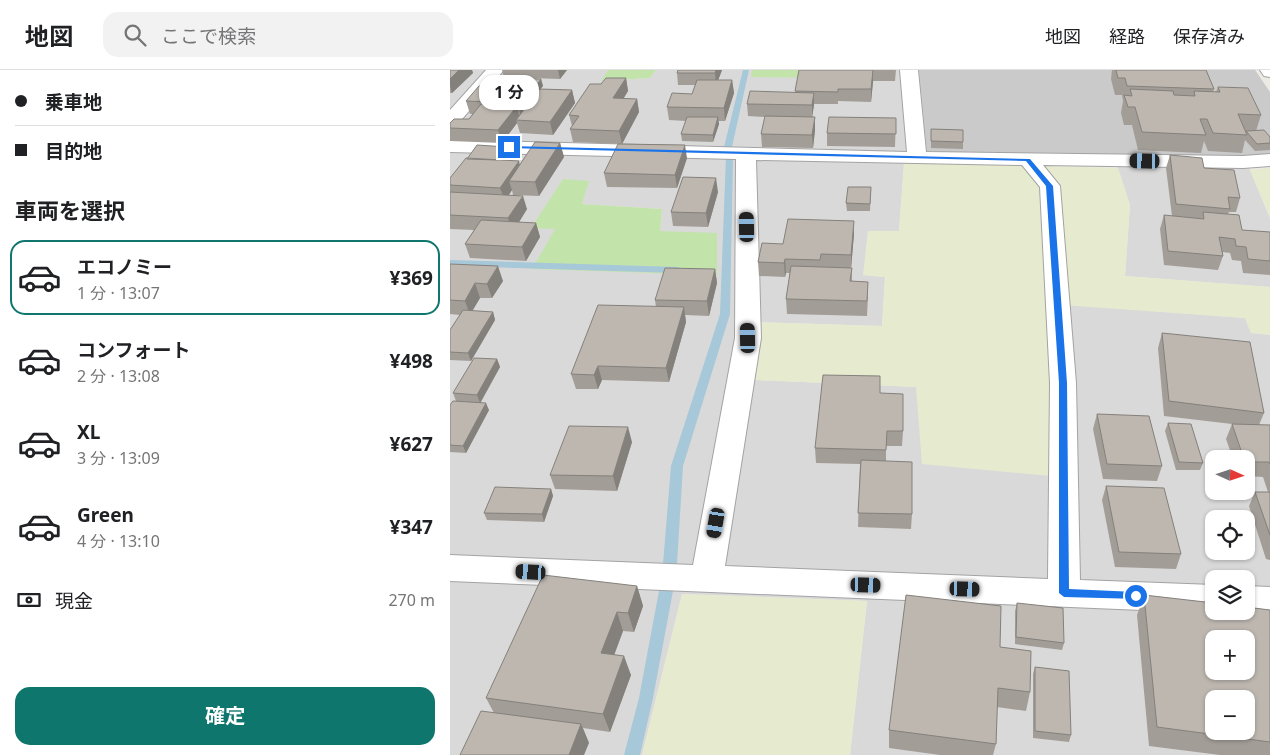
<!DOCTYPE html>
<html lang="ja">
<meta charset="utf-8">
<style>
body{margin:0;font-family:"Noto Sans","Noto Sans JP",sans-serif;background:#f2f2f2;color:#202124;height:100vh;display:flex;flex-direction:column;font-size:19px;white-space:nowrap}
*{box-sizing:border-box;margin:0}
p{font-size:16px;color:#757577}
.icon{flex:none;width:28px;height:28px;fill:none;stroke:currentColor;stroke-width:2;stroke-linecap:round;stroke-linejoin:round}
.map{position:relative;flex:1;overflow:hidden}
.panel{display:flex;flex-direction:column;background:#fff;width:450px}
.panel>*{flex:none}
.top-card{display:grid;align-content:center;height:110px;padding:0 15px;background:#fff}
.needle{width:32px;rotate:93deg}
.buttons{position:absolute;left:755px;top:380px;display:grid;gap:10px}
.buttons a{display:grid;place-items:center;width:50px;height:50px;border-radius:10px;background:#fff;box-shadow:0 1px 4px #0004;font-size:25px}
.end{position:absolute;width:22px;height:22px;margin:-11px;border:6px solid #1a73e8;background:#fff;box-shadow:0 0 0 2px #fff}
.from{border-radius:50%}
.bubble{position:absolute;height:35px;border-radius:15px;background:#fff;box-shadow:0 1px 4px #0004;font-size:16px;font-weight:700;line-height:35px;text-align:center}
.car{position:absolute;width:15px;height:30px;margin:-15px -8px;border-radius:6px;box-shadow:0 0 4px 1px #0007;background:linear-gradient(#222 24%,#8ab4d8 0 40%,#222 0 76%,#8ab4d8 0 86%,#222 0)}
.top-card b{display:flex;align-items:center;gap:18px;height:48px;font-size:19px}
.top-card b+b{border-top:1px solid #e0e0e0}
.top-card i{width:12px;height:12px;background:#202124}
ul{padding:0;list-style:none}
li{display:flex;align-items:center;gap:15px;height:75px;margin:0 10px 8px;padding:0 5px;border:2px solid transparent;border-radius:15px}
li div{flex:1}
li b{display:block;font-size:19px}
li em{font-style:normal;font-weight:700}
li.active{border-color:#0f766e}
li>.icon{width:45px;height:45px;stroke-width:1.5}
h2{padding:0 15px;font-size:22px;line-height:60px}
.pay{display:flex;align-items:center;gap:12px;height:55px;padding:0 15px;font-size:19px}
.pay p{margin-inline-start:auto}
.cta{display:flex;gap:10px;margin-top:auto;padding:10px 15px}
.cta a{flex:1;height:58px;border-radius:15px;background:#0f766e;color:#fff;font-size:20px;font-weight:700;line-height:58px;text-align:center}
header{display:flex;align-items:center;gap:30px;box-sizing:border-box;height:70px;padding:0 25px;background:#fff;border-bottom:1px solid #e0e0e0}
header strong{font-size:24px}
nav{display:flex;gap:28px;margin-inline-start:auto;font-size:18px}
.search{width:350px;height:45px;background:#f2f2f2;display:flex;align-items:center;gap:12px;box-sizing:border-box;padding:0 18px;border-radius:15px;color:#757577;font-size:19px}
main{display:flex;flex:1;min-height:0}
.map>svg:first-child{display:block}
.residential{fill:#dad9d9;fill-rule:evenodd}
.religious{fill:#cacaca}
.farmland{fill:#e6ebcf}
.grass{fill:#c2e4ab}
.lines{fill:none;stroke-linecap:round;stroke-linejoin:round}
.stream{fill:#a6c8d8;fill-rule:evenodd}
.street-casing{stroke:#a3a3a3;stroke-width:2}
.street{fill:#fff;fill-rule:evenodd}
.wall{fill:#a39d97}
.shaded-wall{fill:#84807b}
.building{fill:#bdb7b0;stroke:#84807b;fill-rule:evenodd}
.route{fill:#1a73e8}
</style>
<header>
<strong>地図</strong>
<div class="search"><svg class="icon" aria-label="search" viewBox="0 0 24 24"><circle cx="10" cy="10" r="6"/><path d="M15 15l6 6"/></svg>ここで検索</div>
<nav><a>地図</a><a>経路</a><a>保存済み</a></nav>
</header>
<main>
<section class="panel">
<div class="top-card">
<b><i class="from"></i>乗車地</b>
<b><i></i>目的地</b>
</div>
<h2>車両を選択</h2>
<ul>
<li class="active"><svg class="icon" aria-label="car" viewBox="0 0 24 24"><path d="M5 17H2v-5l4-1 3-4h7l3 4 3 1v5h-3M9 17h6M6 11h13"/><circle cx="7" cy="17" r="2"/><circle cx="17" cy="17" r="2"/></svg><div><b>エコノミー</b><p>1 分 · 13:07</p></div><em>¥369</em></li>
<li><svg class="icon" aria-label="car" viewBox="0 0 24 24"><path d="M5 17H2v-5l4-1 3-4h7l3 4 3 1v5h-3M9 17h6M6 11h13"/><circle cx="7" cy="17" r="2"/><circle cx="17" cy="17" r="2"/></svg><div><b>コンフォート</b><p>2 分 · 13:08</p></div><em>¥498</em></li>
<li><svg class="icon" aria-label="car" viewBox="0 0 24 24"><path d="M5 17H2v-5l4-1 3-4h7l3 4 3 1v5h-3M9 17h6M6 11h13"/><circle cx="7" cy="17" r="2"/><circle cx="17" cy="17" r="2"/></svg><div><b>XL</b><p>3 分 · 13:09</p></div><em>¥627</em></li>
<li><svg class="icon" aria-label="car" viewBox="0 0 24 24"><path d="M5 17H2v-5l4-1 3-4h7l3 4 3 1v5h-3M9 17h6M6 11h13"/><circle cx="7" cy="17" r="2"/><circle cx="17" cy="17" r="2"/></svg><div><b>Green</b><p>4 分 · 13:10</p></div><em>¥347</em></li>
</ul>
<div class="pay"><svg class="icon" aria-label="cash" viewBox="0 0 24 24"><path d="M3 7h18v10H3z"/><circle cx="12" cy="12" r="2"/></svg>現金<p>270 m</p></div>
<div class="cta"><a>確定</a></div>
</section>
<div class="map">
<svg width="820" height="685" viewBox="0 0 820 685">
<rect width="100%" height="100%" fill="#edeae3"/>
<path class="residential" d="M0,0h158l-6,11 48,-3 6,-8h263l8,84 -23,9 -5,68h-31l-4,44 21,2 -3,49 -124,-4 -2,58 161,7 131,-84 197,15 6,15 19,2v420h-420l17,-154 -185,-7 -40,161h-192zM138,111l-6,23 80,5 -2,22 -127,38 23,-41h-24zM764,389h32v32h-32zM764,449h32v32h-32zM764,509h32v32h-32zM764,569h32v32h-32zM764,629h32v32h-32z
M664,86l131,2 25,60v69l-145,-11 5,-71z"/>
<path class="religious" d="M469,0h336l15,22v62l-25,4 -318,-4z"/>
<path class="farmland" d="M454,93l214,5 12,37 -5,71 145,11v48l-19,-2 -6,-15 -197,-14 3,172 -129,-12 -6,-77 -161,-7 3,-58 124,4 3,-49 -22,-2 5,-44h31z
M820,98v50l-20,-48z
M232,524l185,7 -17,154h-208z"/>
<path class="grass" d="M158,0h48l-6,8 -49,3z
M302,0h86l1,8 -88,-1z
M113,109l26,2 -7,23 80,5 -2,22 57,2v42l-185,-6 23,-40 -24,-1z"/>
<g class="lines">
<path class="stream" d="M293,0h6l-17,77 -4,2 -4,-2z
M276,86l7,2 -3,156 -47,152 -6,98 -2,4 -5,1 -5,-1 -2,-4 8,-98 49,-152z
M0,190l228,7 5,3 -5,3 -228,-7z
M216,515l5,2 2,4 -20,107 -13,57h-16l15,-57 20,-107 2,-4z"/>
<defs>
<path id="street" d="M36,0h18l-47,55 -7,2v-17z
M450,0h18l8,82 317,4 27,-2v12l-27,2 -200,-3 17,21 16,197 4,197 134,5v26h5l-5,2 -764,-32v-26l243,10 42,-227 1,-179 -286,-7v-12l457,12zM306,90l266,5 18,22 10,196 -2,196 -323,-13 36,-228z
M810,0h10v7l-6,-1z
M796,516l24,1v28l-24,-1 -8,-3h8z"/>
</defs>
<use href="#street" class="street-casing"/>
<use href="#street" class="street"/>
</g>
<path class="wall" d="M0,0h22l1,3 -21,20h-2z
M52,0h65l-7,9 -56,-2z
M272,0l-4,10h14l2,13 -9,28h-7l1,3 -6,18 -31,-1 -1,-7 5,-13 -17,-1 -2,-13 25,-13 3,-9h-17l-1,-12z
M349,0h97l-1,11h-22l-2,21 -33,-1v3h-24l-2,13 3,13 -2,18 -51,-1 -1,-13 4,-17 -17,-1 -1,-12 48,-12z
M662,0h94l8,19 -1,3h3l2,-5 43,28 -5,16 14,6v13l-15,1 -10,-11 -3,13 -34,-2 -4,-10 -3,12 -63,-3 -6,-25h-8l-3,-12 2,-12 -1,-6h-7l-4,-16z
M176,8l2,13 -5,8h14l2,13 -17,32 -49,-2 -3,-13 2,-3 -3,-11 32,-31z
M91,9l2,7 -3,3 32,1 3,13 -22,32 -33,-2 -3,-10 -15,20 -52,-2v-18l19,-4 4,-5h-3l-4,-13 23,-15z
M446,48l-1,29 -68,-1v-13z
M481,59l32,13v7l-32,-1z
M110,73l4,14 -25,39 -26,-1 -1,-5 -3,5 18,14 -8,13 17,1 4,14 -14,24 -56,-3 -5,-14 9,-14 -24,-1v-51l59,-24 -5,6 16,5z
M720,85l34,13 36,30 -4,14h-7l-1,2 14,16 28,2v43l-27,-2 -2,-12 -9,-1 -2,-7 -8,-1 1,4 -5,14 -54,-5 -4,-36 4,-14 8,1 -6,-48z
M237,88l-10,30 -70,-1 -3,-14z
M421,117l-1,24h-23l-1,-8z
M268,122l-10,35 -35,-1 -2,-14z
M404,164l-3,34h1v13l16,15 -1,20 -80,-2 -1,-15 4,-26h-4l-1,4 -26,-1 -1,-14 25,-18z
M0,194l53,17 -11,17h-12l-8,13 21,1 2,8 -24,41 -21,-1v-30l10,-15 -10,-1z
M265,199l2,14 -8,33 -24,-1 1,7 -17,60 -67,-2 -4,9h-22l-5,-15 85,-67 -1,-7z
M712,263l102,80 -5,12h11v135l-4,-1 -17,-53 6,-14h13l-5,-15 -17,-1v-17h-13l-7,-20 6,-15 -68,-8 -6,-68z
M47,289l3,8 -19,35 8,8 -23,43 -16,-1v-47l6,-4 -3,-8z
M430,323l23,38 -1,15h-16v15l26,53 -1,15 -53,-2 2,-63 -44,-1 -1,-15z
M647,344l65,52 -5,15 -54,-2 -10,-50z
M718,353l35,40 -3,7h-24l-11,-39z
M182,372l-15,49 -62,-2 -5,-14z
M656,416l75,68 -5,15 -61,-2 -13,-67z
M101,419l2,7 -9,26 -57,-2 -3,-7z
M187,516l6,20 -9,26 -11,-1 -9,23 17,21 -21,57 -27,-4 6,15 -95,-30 -8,-15z
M694,525l126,15v145h-50l-71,-9 -12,-131z
M567,533l47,40 -2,7 -47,-6v-33z
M550,577l30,45 -4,19 -29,-4 -1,37 -3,11h-53l-51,-7v-18z
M585,597l36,68 -2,7 -36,-4v-64z"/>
<path class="shaded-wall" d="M9,0h13l1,3 -21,20 -2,-7v-7z
M108,0h9l-7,9z
M266,0h6l-6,16 -1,-13z
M423,0v12l-2,20v-13z
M176,8l2,13 -12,20 -3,-13z
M91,9l2,7 -10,12 -1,-6z
M282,10l2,13 -9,28 -1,-13z
M79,18l4,12 -12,16 -4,-13z
M122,20l3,13 -22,32 -3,-13z
M364,23v12l-2,13v-13z
M187,29l2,13 -17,32 -3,-13z
M67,36l3,13 -4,1 1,3 -15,20 -4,-13z
M268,47l1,7 -6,18v-7z
M365,47v13l-2,18 -1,-13z
M110,73l4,14 -25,39 -4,-14z
M235,75l2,13 -10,30 -2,-13z
M57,77l2,7 -10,13 -2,-7z
M69,91l3,13 -13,7 3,9 -7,11 -5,-13z
M266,108l2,14 -10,35 -2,-14z
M73,126l4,13 -14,23 -5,-14z
M404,151v13l-3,35v-14z
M86,153l4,14 -14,24 -4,-14z
M335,189l1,14 -1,4 -1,-14z
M48,196l5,15 -11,17 -5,-14z
M265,199l2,14 -8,33 -2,-15z
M25,213l5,15 -10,17 -5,-14z
M234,237l2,15 -17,60 -3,-14z
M43,242l2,8 -24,41 -3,-8z
M47,289l3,8 -20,36 -3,-8z
M148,296l4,14 -4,9 -4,-14z
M36,333l3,7 -23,43 -3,-7z
M178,357l4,15 -15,49 -4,-15z
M101,419l2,7 -9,26 -2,-8z
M187,516l6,20 -9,26 -6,-19z
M167,542l6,19 -15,41 -7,-19z
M174,586l7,19 -21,57 -7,-18z
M131,654l8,19 -5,12h-15z"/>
<path class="building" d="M0,0h9l-9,9z
M228,0h38l-1,3h-38z
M349,0h74l-2,19h-33v3l-43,-1z
M666,0h90l8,19 -87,-3 -2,-8h-7z
M46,8l45,1 -9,13h-1l-2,-4 -40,-2z
M156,8h20l-13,20 24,1 -18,32 -49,-2 9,-13 -10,-1 21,-31h11z
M247,10h35l-8,28 -57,-1 5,-14 20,1z
M29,16l50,2 -12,15 -51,-2z
M768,17l30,1 13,27 -23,-1 9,21 -34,-2 -6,-14h-7l6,16 -64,-3 -7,-25h-7l-4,-12 8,1 -2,-7 43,2 1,4 21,1 -1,-5 26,1z
M90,19l32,1 -22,32 -34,-2z
M300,21l64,2 -2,12 -65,-1z
M31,34l36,2 -19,24 -48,-2v-5l4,-4h15z
M315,46l50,1 -3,18 -51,-1z
M237,47h31l-5,18 -32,-1z
M379,47l67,1v16l-69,-1z
M481,59l32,1v12l-32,-1z
M814,60l6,7v6l-13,1 -11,-13z
M85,72l25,1 -25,39 -26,-1z
M168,74l67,1 -10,30 -71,-2z
M27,75l30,2 -10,13 -30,-1z
M720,85l32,3 2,10 30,2 6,28 -12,-1 2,12 -54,-5z
M16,88l53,3 -19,27 -50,-3v-7z
M233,107l33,1 -10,35 -35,-1z
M398,117h23l-1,17 -24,-1z
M0,122l73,4 -15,22 -58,-3z
M753,142l36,3 3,15 28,2v29l-22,-2 -2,-12 -10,-1 -1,-7 -16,-2 4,19 -55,-5 -4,-36 40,4z
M338,149l66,2 -3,34 -30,-1 -1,6 -35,-1 -1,4 -26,-1 4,-19 21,1z
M31,150l55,3 -14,24 -57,-3z
M0,194l48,2 -11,18 -12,-1 -10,18 -15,-1z
M341,196l61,2 -2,13 18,1 -1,19 -81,-2z
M215,198l50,1 -8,32 -52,-1z
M148,235l86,2 -18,61 -68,-2 -4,9 -23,-1z
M13,240l30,2 -25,41 -18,-1v-22z
M712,263l88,9 14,71 -95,-12z
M24,288l23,1 -20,36 -24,-2z
M373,305l57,1v17l23,1v37h-16l-1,19 -71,-2z
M3,331l33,2 -23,43 -13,-1v-40z
M647,344l52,2 13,50 -55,-2z
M718,353l23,1 12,39 -24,-1z
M782,354l38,1v39l-1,-2h-23v-3h-2z
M119,356l59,1 -15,49 -63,-1z
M411,390l51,2v52l-54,-1z
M656,416l58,2 17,66 -62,-2z
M45,417l56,2 -9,25 -58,-1z
M805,422h15v43z
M93,505l94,11 -9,27 -11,-1 -16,41 23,3 -21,58 -117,-16z
M456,525l95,11 -1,41 31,4 -1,41 -32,-4 -2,56 -107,-14z
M694,525l70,8v8h32v-4l24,3v132l-113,-15zM764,569h32v32h-32zM764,629h32v32h-32z
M567,533l46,5 1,35 -48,-6z
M585,597l34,4 2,64 -36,-4z
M31,641l100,13 -12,31h-109z"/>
<path class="route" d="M59,76l521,13 23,27 14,197 2,206 67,3 4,1v6l-76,-2 -5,-4v-210l-13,-197 -20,-25 -519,-13z"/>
</svg>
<div class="buttons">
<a><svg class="needle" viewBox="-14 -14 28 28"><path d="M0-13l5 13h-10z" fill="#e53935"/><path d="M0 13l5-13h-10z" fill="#757577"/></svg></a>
<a><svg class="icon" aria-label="locate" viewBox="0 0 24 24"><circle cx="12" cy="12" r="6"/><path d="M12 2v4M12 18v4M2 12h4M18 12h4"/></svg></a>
<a><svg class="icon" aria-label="layers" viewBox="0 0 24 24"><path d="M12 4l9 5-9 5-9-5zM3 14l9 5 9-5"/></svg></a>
<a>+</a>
<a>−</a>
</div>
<i class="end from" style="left:686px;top:526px"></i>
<i class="end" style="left:59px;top:77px"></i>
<div class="bubble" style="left:29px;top:5px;width:60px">1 分</div>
<i class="car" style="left:695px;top:91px;rotate:271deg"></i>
<i class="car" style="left:297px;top:157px;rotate:359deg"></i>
<i class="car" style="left:298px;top:268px;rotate:359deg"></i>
<i class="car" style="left:266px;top:453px;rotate:190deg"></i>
<i class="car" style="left:81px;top:502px;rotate:273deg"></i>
<i class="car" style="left:416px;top:515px;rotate:92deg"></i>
<i class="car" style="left:515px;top:519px;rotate:92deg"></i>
</div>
</main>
